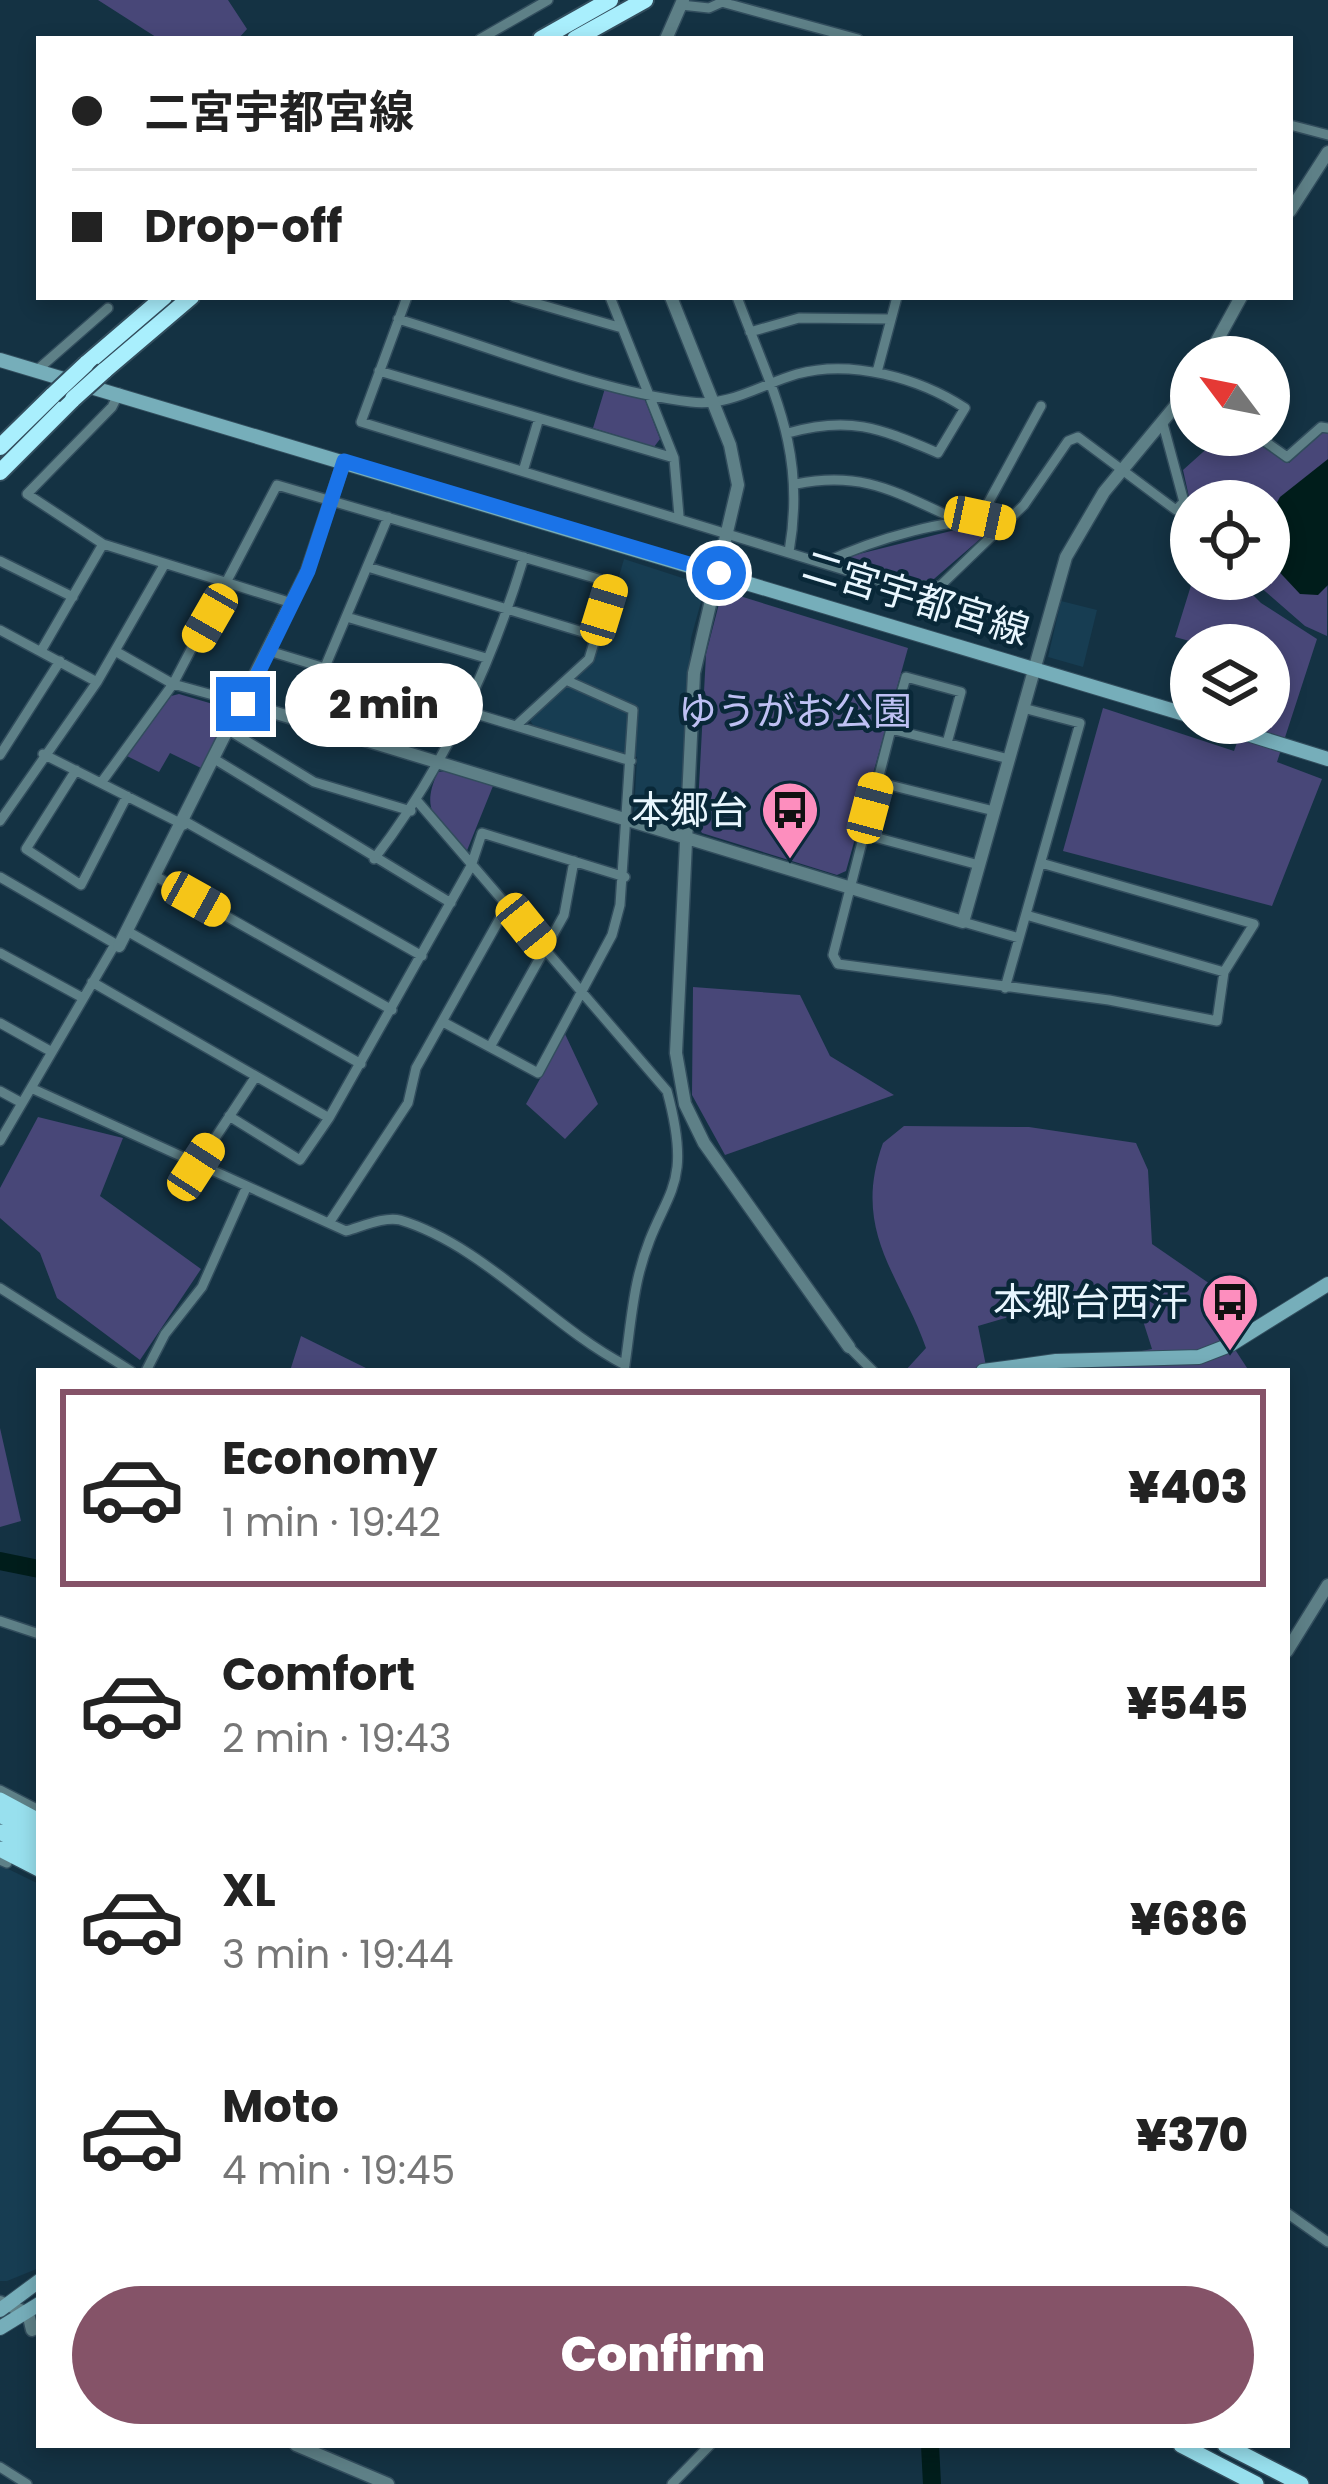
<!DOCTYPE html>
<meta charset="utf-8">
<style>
body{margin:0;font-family:Poppins,"Noto Sans JP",sans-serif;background:#f2f2f2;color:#222;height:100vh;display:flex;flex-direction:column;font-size:45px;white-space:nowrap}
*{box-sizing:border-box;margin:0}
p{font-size:39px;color:#767676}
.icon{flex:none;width:66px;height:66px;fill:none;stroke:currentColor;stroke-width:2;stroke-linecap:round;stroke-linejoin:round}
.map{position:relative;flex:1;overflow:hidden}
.drawer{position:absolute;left:36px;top:1368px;width:1254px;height:1080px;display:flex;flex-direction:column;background:#fff;border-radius:0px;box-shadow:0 6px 18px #0003}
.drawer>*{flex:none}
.guide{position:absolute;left:36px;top:36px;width:1257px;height:264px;border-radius:0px;box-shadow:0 6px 18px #0003;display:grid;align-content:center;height:264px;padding:0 36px;background:#fff}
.needle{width:78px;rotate:302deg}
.controls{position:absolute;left:1170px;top:336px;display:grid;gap:24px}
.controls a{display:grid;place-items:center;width:120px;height:120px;border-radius:50%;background:#fff;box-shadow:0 6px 18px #0003;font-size:60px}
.end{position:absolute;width:54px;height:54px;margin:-27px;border:15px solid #1a73e8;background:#fff;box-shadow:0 0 0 6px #fff}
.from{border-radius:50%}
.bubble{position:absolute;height:84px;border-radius:42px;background:#fff;box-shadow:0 6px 18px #0003;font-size:39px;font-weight:800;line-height:84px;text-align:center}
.car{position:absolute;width:36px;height:72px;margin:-36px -18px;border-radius:15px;box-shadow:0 0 9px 3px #0007;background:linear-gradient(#f5c518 24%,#345 0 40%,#f5c518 0 76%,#345 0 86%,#f5c518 0)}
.guide b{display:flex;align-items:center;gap:42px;height:114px;font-size:45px}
.guide b+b{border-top:3px solid #e0e0e0}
.guide i{width:30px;height:30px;background:#222}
ul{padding:21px 0 0;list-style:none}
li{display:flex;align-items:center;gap:36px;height:198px;margin:0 24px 18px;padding:0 12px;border:6px solid transparent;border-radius:0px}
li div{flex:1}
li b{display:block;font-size:45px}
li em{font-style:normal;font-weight:800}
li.active{border-color:#855368}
li>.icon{width:108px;height:108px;stroke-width:1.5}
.action{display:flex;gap:24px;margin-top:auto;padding:24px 36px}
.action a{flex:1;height:138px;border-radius:72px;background:#855368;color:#fff;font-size:48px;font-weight:800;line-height:138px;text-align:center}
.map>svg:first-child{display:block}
.built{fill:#173d52}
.green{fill:#484778}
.water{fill:#001d1b}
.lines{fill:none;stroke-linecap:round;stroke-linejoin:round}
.river{stroke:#001d1b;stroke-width:18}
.minor-casing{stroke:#324d5d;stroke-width:12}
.tertiary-casing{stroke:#324d5d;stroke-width:15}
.secondary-casing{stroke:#324d5d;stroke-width:16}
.trunk-casing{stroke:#324d5d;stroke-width:18}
.motorway-casing{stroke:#324d5d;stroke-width:20}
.minor{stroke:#5e8087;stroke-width:9}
.tertiary{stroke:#5e8087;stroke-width:12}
.secondary{stroke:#76aeba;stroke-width:14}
.trunk{stroke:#98e0ee;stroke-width:15}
.motorway{stroke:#a9effd;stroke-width:16}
.motorway-bridge-casing{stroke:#324d5d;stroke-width:20;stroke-linecap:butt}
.motorway-bridge{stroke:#a9effd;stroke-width:16}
.route{stroke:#1a73e8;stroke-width:15}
.labels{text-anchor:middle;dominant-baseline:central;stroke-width:9;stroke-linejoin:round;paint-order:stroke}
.street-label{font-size:39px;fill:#e8f6fe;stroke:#092838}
.park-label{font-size:39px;fill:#bec0f3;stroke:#092838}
.poi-label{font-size:39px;fill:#e8f6fe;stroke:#092838;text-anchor:end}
</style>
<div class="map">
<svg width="1328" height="2484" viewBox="0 0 1328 2484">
<rect width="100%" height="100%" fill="#143243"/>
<path class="built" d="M624,559l77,25 3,7 -13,47 -11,181 -7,8 -39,-14 3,-56 -104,-32 -3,-5 64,-58z
M1061,601l36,9 -14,57 -35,-10z
M0,1865l39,19v384l-32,13h-7z"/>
<path class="green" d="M98,0h130l19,29 -9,10h-79z
M606,385l39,15 15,39 -6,8 -61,-19z
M1323,432h5l-1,204 -22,-10 -54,-47h18v-78h-78v5l-8,-36 39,-35h24l43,28z
M983,523l4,10 -60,52 -80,-20v-8z
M1193,579h44l24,24 56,36 -40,123 45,17 -50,127 -209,-55 40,-143 131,43 10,-28h25v-78h-65l-29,-8z
M730,593l178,55 -62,223 -9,4 -135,-42 -5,-9 9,-170 15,-58z
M179,694l44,13 5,8 -27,53 -31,-15 -11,19 -32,-16 44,-60z
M446,771l47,15 -27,67c-26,-31 -48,-39 -28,-81z
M693,987l107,8 30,61 64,39 -169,60 -33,-60z
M565,1034l33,70 -33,35 -39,-35z
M38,1117l85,21 -23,58 101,73 -61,91 -83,-62 -17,-45 -40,-35v-30z
M904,1126l125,1 107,16 12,27 4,74 61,42 23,65 13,20h-210l113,-22 -15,-47 -6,-3 -95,10 -58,17 9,45h-82l21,-23c-26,-74 -75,-117 -43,-205z
M301,1336l71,35h-82z
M0,1428l21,93 -21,6z"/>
<path class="water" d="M1328,459v126l-10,10 -18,-1 -31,-33v-44l11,-20z"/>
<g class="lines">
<path class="river" d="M0,1561l39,8
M930,2445l2,39"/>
<defs>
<path id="minor" d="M725,3l133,36
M681,5l28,3 18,-8
M480,39l68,-39
M1290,125l38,10
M407,297l-46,125 536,164h43l84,-81 44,-64 10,-4 98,73 8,-8 -21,-78
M514,297l108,31
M610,297l64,161 5,58
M737,297c35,94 70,152 52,255
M398,319c90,27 202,73 293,83 38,5 71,-18 106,-28 54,-15 122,4 168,34l-27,45c-57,-24 -87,-38 -150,-20
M750,332l49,-14 92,1
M36,371l72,-63
M379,371l295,87
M877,372l20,-75
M119,393l-7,14 -85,87 76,50 189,59
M1256,435l31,22 34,-30 7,1
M524,468l15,-50
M796,484c69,-14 102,10 164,37
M980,518l61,-112
M0,561l73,36
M824,563c45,-22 133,-50 181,-40
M371,568l225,68
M350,618l136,40
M0,630l97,52
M41,651l62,-107
M115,651l58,33 69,19
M269,651l362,110
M325,667l63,-150
M891,729l15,-52 55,15 -14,51
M230,731l84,51 97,29
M43,754l141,71
M0,755l60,-94
M1009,759l-118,-30 -58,226 5,9 271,36 108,21 7,-49 30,-48 -213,-61
M216,760l235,143
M76,770l-50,79 55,36 46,-89
M877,782l117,29
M101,783l72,-99 104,-199 335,98 -23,76 -71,65
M418,802l249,289c29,107 -8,98 -29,187 -7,30 -9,62 -14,93
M0,821l97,-139 66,-115
M186,822l236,134
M863,834l116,31
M374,859c68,-88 118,-195 150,-302
M0,877l119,69
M157,877l235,133
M1026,915l198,57
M963,922l56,16
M127,931l234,133
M0,953l83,45
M92,982l237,136 142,-252 11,-33 143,44
M1005,988l75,-265 -57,-15
M443,1022l95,51 74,-138 8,-30 13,-195 -65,-29
M0,1023l52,29
M490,1047l74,-132 10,-54
M31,1088l315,143c15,-4 39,-15 54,-11 83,25 149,105 225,145
M0,1091l22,12
M229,1116l71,44 29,-42
M0,1141l114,-195
M196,1167l60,-91
M329,1223l79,-120 8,-35 92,-164
M0,1288l131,83
M849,1347l24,24
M146,1371l19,-37 37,-47 45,-101
M0,1621l39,13
M0,1790l39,20
M0,1860l7,3
M1287,2213l41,29
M0,2467l27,17
M672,2484l38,-39"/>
<path id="tertiary" d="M666,39l17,-39
M1290,211l38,-59
M671,297l59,148 8,40 -44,188 -18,380 9,51 19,39 145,204
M1208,357l33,-60
M243,703l720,219 103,-365 38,-65 87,-105
M119,946l188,-375 37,-110
M1287,1651l41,-66
M0,2302l28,11 4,17
M296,2445l92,39"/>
<path id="secondary" d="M0,360l1191,356
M1212,723l116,36
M983,1371l73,-10 143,-4 31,-12 98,-61
M0,2310l39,-29
M0,2328l39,-24"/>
<path id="trunk" d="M0,1800l39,21
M0,1815l39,20
M0,1832l39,20
M0,1849l39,20
M1181,2445l75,39
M1225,2445l76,39"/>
<path id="motorway" d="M541,39l69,-39
M575,39l70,-39
M86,364l78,-67
M104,371l87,-74
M0,447l53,-52
M0,472l73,-73"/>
</defs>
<use href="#minor" class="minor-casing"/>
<use href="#tertiary" class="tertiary-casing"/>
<use href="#secondary" class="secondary-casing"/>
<use href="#trunk" class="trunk-casing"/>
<use href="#motorway" class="motorway-casing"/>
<use href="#minor" class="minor"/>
<use href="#tertiary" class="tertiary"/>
<use href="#secondary" class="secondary"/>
<use href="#trunk" class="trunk"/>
<use href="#motorway" class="motorway"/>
<defs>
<path id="motorway-bridge" d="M53,395l33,-31
M73,399l31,-28"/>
</defs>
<use href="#motorway-bridge" class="motorway-bridge-casing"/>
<use href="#motorway-bridge" class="motorway-bridge"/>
</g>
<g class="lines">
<path class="route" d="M243,704l65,-133 36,-110 375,112"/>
</g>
<defs>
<symbol id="bus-pin" viewBox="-11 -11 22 30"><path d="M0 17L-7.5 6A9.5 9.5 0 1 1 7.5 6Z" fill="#fd8ebe" stroke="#092838"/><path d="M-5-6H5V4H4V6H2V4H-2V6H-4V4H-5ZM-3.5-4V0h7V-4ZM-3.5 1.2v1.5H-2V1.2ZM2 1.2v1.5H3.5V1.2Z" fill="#111"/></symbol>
</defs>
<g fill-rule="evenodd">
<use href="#bus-pin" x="757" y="777" width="66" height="90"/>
<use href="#bus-pin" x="1197" y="1269" width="66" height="90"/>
</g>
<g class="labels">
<g class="street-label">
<text transform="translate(916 598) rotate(17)">二宮宇都宮線</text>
</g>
<g class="park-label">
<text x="795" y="711">ゆうがお公園</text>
</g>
<g class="poi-label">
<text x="748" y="810">本郷台</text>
<text x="1188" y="1302">本郷台西汗</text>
</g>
</g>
</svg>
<div class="controls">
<a><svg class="needle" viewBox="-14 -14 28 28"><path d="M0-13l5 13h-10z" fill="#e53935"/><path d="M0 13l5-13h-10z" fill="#767676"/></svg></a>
<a><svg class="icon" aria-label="locate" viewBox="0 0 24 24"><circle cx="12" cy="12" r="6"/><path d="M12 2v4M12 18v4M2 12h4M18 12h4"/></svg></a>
<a><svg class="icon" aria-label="layers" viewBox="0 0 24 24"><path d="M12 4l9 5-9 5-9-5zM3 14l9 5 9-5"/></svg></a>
</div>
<i class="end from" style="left:719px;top:573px"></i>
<i class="end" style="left:243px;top:704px"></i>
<div class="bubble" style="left:285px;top:663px;width:198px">2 min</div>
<i class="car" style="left:980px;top:518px;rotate:102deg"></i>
<i class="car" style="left:604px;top:610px;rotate:17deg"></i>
<i class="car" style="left:210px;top:618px;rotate:210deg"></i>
<i class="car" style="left:870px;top:808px;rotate:15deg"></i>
<i class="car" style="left:196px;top:899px;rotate:119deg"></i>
<i class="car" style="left:526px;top:926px;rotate:141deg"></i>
<i class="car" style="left:196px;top:1167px;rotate:33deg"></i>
<div class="guide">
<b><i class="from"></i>二宮宇都宮線</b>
<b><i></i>Drop-off</b>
</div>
<section class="drawer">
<ul>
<li class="active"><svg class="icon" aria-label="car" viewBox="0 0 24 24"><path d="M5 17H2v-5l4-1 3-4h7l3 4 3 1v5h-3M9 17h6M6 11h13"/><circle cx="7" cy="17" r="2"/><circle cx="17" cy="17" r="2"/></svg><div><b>Economy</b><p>1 min · 19:42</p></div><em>¥403</em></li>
<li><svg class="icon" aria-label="car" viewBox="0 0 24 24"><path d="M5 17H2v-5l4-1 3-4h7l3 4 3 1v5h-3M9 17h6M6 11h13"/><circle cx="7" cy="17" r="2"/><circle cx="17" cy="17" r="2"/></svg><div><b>Comfort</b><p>2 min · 19:43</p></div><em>¥545</em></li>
<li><svg class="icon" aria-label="car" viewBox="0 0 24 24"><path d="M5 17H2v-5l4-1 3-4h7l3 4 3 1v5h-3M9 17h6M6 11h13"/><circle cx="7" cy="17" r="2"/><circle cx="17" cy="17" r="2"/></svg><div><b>XL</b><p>3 min · 19:44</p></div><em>¥686</em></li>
<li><svg class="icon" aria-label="car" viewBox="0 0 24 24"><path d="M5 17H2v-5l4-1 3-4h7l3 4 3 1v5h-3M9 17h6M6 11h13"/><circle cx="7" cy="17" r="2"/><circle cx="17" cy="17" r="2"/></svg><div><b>Moto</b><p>4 min · 19:45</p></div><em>¥370</em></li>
</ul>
<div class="action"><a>Confirm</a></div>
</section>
</div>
